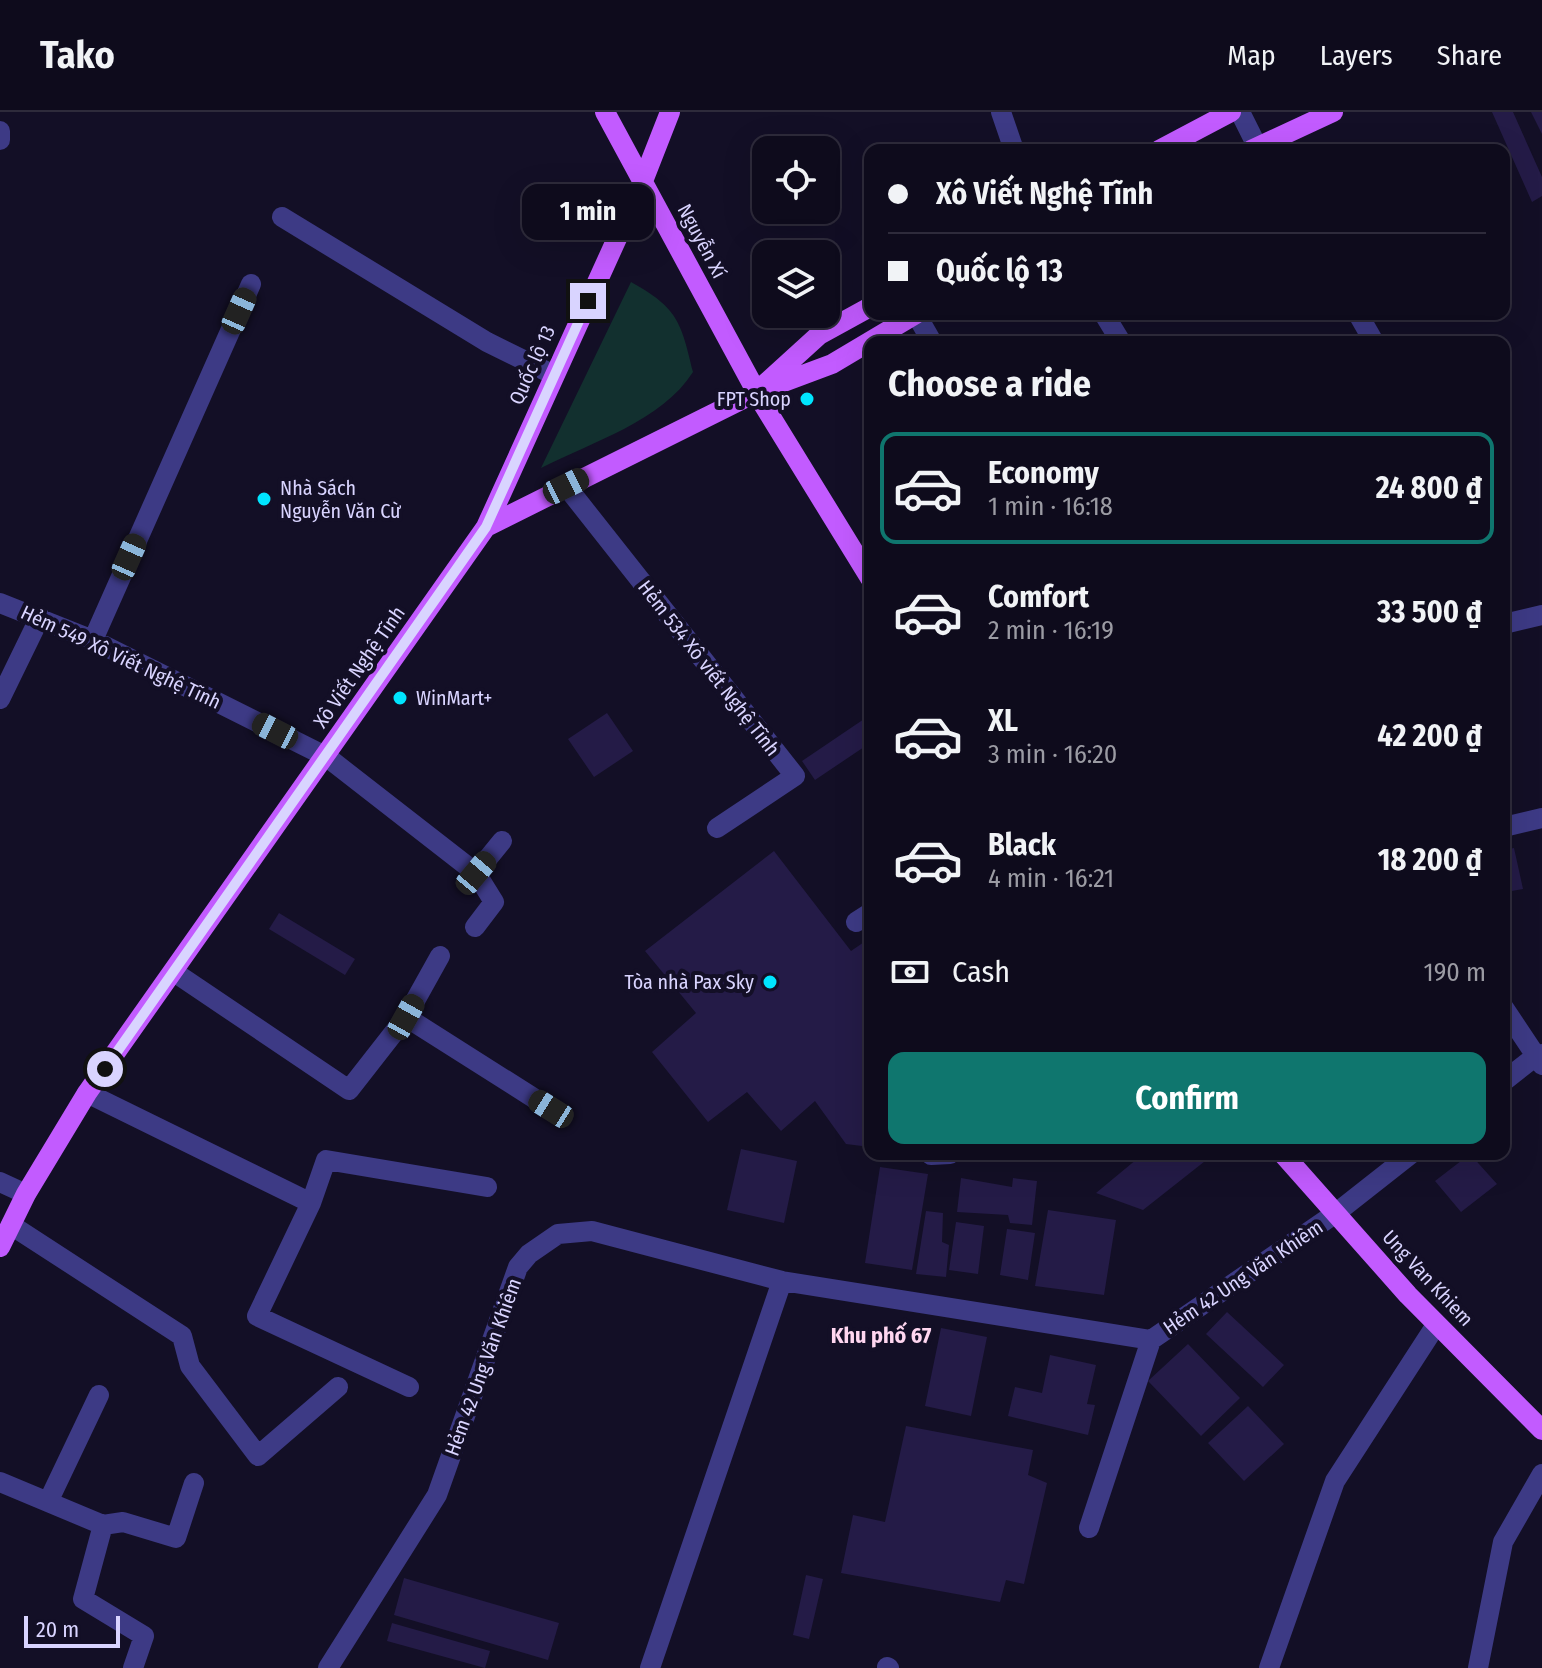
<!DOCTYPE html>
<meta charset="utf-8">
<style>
body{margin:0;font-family:"Fira Sans Condensed",sans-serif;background:#171425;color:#f1f3f6;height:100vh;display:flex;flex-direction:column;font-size:30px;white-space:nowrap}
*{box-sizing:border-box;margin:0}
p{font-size:26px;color:#9b9ba3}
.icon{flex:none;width:44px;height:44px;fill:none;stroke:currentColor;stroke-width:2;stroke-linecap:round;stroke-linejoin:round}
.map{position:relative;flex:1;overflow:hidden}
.details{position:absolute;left:864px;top:224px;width:646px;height:824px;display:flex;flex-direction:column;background:#0e0b1c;border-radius:16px;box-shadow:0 8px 32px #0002,0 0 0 2px #2e2b3b}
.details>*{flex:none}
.guide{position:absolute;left:864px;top:32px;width:646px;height:176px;border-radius:16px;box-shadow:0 8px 32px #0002,0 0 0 2px #2e2b3b;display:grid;align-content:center;height:176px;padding:0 24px;background:#0e0b1c}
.controls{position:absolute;left:752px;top:24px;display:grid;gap:16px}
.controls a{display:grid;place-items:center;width:88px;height:88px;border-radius:16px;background:#0e0b1c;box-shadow:0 8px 32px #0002,0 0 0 2px #2e2b3b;font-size:40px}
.scale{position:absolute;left:24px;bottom:20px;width:96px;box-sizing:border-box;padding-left:8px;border:4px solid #d9d4ff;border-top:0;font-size:22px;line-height:28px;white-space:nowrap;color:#d9d4ff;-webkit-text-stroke:6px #130f26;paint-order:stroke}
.end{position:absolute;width:36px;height:36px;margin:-18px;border:10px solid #d9d4ff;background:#111;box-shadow:0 0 0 4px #111}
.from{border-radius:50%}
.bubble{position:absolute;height:56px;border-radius:16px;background:#0e0b1c;box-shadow:0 8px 32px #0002,0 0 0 2px #2e2b3b;font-size:26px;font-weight:700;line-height:56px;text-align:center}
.car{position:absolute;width:24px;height:48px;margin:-24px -12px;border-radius:10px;box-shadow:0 0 6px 2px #0007;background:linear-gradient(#222 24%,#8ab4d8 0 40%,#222 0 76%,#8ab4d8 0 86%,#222 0)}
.guide b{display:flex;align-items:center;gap:28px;height:76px;font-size:30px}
.guide b+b{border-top:2px solid #2e2b3b}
.guide i{width:20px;height:20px;background:#f1f3f6}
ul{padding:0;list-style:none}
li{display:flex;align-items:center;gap:24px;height:112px;margin:0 16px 12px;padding:0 8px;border:4px solid transparent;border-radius:16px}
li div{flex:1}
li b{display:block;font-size:30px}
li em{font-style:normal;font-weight:700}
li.selected{border-color:#0f766e}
li>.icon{width:72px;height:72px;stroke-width:1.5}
h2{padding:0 24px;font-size:36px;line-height:96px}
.pay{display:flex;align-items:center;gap:20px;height:88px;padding:0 24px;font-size:30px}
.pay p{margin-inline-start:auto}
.primary-button{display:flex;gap:16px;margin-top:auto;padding:16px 24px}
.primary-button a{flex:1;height:92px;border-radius:16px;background:#0f766e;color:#fff;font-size:32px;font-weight:700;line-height:92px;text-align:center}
header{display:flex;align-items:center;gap:48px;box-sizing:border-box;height:112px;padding:0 40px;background:#0e0b1c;border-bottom:2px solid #2e2b3b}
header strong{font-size:38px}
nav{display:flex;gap:44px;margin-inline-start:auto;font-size:28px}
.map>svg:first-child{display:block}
.green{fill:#12302f}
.building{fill:#241b47}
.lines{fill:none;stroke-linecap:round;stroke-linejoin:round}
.minor{stroke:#3d3a85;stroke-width:20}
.major{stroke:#c25bff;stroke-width:20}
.route{stroke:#d9d4ff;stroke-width:10}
.poi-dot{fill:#00e5ff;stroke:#130f26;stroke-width:3}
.labels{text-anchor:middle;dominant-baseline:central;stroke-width:8;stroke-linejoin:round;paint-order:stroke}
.street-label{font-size:20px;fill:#d9d4ff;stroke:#130f26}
.poi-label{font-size:20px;fill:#d9d4ff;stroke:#130f26;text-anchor:end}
.neighbourhood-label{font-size:22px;font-weight:bold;fill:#ffd6f0;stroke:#130f26}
</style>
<header>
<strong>Tako</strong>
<nav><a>Map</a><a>Layers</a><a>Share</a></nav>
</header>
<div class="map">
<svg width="1542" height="1556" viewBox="0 0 1542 1556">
<rect width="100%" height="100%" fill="#130f26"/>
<path class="green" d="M631,170c47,26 50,40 62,90 -31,49 -101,70 -152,96z"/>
<path class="building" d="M1492,0h21l29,65v19l-10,6z
M1531,0h11v22z
M1423,31l4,7h-18z
M607,601l26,38 -39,26 -26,-38z
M870,603v28l-55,37 -13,-19z
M1514,736l9,41 -17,3 -2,-42z
M774,739l77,100 19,-13v209l-24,-3 -31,-43 -34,30 -34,-39 -39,30 -56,-70 44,-39 -51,-62z
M279,801l76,46 -10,16 -76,-46z
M741,1037l56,12 -13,62 -57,-13z
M1143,1042h71l-71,56 -47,-17z
M1470,1042l27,30 -36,28 -26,-31z
M880,1055l48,7 -16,96 -47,-7z
M961,1066l51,9 1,-9 24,3 -5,44 -22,-2 -2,-8 -51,-3z
M1048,1098l68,10 -12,75 -69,-9z
M926,1099l17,2 -1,29 7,3 -3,32 -30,-3z
M956,1110l28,4 -6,48 -29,-4z
M1007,1117l28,4 -7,47 -28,-5z
M1227,1200l57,53 -21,22 -57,-53z
M941,1216l46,9 -16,79 -46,-10z
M1188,1232l52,54 -39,38 -53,-55z
M1050,1243l46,10 -9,39 8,1 -7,30 -80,-19 7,-29 27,6z
M1248,1294l36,38 -40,37 -36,-38z
M906,1314l127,24 -5,25 19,8 -23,101 -18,-4 -6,22 -159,-29 12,-58 32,7z
M806,1463l17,4 -14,60 -16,-4z
M404,1466l155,45 -11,37 -154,-45z
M392,1511l98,28 -5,17 -98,-27z"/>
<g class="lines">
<path class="minor" d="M1001,0l13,38
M1240,0l19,38
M0,19v9
M282,105l205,125 67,33
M916,202l16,28
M1104,202l17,28
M1358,202l16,28
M566,374l229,290 -78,52
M0,491l93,37 234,117 149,116 26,-32
M1504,512l38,-9
M93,528l158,-356
M0,587l40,-82
M1504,715l38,-9
M856,810l14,-9
M475,815l19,-25 -18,-29
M174,860l175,118 57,-73 145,92
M1504,896l32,48 6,-2
M406,905l34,-61
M1504,969l32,-25 6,9
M87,981l224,110
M931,1043l19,-1
M0,1070l26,12
M11,1113l171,111 8,30 68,90 80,-69
M409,1275l-152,-71 54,-113 15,-43 161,27
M0,1370l103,43 20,-3 53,16 18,-55
M48,1390l51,-107
M103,1413l-20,74 61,37 -11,32
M1089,1416l62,-188
M887,1555l2,1
M328,1556l109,-173 81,-228 11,-13 29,-20 34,-3 190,50 369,59 185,-127 75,-59
M650,1556l132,-387
M1269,1556l66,-187 101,-156
M1478,1556l25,-126 39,-68"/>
<path class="major" d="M605,0l158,292 107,174
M1159,38l72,-38
M1251,38l82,-38
M765,272l54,-49 51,-28
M486,415l157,-346 27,-69
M1283,1042l125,141 134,135
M0,1135l26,-53 61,-101 399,-566 271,-135 75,-28 84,-50"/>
</g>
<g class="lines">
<path class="route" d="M105,957l381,-542 102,-226"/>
</g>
<g class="poi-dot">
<circle cx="807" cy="287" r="8"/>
<circle cx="264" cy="387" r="8"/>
<circle cx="400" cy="586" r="8"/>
<circle cx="770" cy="870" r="8"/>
</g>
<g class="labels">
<g class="street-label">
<text transform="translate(702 129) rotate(62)">Nguyễn Xí</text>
<text transform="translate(532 253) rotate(-66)">Quốc lộ 13</text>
<text transform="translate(121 545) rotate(25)">Hẻm 549 Xô Viết Nghệ Tĩnh</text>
<text transform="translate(359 555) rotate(-55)">Xô Viết Nghệ Tĩnh</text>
<text transform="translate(709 556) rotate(52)">Hẻm 534 Xô viết Nghệ Tĩnh</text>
<text transform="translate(1243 1165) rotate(-34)">Hẻm 42 Ung Văn Khiêm</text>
<text transform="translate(1428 1166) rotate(47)">Ung Van Khiem</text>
<text transform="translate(483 1255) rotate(-70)">Hẻm 42 Ung Văn Khiêm</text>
</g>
<g class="poi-label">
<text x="791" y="287">FPT Shop</text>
<text x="280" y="376" text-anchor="start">Nhà Sách<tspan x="280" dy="23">Nguyễn Văn Cừ</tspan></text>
<text x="416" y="586" text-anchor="start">WinMart+</text>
<text x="754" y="870">Tòa nhà Pax Sky</text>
</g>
<g class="neighbourhood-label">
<text x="881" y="1223">Khu phố 67</text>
</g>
</g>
</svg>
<div class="controls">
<a><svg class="icon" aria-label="locate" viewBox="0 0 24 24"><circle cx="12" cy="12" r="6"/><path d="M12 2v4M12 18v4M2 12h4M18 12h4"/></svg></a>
<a><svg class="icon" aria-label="layers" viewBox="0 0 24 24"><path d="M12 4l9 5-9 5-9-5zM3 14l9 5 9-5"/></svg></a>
</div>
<div class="scale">20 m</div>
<i class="end from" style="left:105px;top:957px"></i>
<i class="end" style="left:588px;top:189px"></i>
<div class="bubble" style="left:522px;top:72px;width:132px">1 min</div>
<i class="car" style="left:239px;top:199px;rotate:24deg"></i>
<i class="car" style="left:566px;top:374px;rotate:64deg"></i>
<i class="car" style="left:129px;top:445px;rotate:24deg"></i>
<i class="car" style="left:275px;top:619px;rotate:297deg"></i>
<i class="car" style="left:476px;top:761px;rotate:40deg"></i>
<i class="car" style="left:406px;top:905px;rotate:29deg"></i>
<i class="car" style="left:551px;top:997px;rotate:302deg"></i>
<div class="guide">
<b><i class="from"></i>Xô Viết Nghệ Tĩnh</b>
<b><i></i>Quốc lộ 13</b>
</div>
<section class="details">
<h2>Choose a ride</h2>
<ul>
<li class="selected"><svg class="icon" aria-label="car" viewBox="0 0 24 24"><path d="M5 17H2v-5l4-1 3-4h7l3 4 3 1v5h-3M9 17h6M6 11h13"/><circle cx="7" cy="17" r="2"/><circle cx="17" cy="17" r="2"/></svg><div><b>Economy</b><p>1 min · 16:18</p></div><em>24 800 ₫</em></li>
<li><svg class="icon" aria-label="car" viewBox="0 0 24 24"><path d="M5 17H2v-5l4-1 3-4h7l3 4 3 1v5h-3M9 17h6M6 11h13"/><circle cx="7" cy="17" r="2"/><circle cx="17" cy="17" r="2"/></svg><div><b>Comfort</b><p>2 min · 16:19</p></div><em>33 500 ₫</em></li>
<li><svg class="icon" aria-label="car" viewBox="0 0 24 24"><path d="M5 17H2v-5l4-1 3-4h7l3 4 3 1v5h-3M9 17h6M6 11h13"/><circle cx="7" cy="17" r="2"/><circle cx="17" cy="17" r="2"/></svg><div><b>XL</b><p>3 min · 16:20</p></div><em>42 200 ₫</em></li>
<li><svg class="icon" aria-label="car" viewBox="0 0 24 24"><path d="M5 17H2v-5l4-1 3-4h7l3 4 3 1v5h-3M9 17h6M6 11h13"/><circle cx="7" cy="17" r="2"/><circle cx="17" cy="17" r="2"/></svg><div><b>Black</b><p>4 min · 16:21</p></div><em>18 200 ₫</em></li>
</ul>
<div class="pay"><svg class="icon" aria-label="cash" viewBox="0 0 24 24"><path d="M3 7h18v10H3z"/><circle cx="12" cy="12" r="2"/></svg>Cash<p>190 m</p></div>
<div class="primary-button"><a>Confirm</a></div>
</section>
</div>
